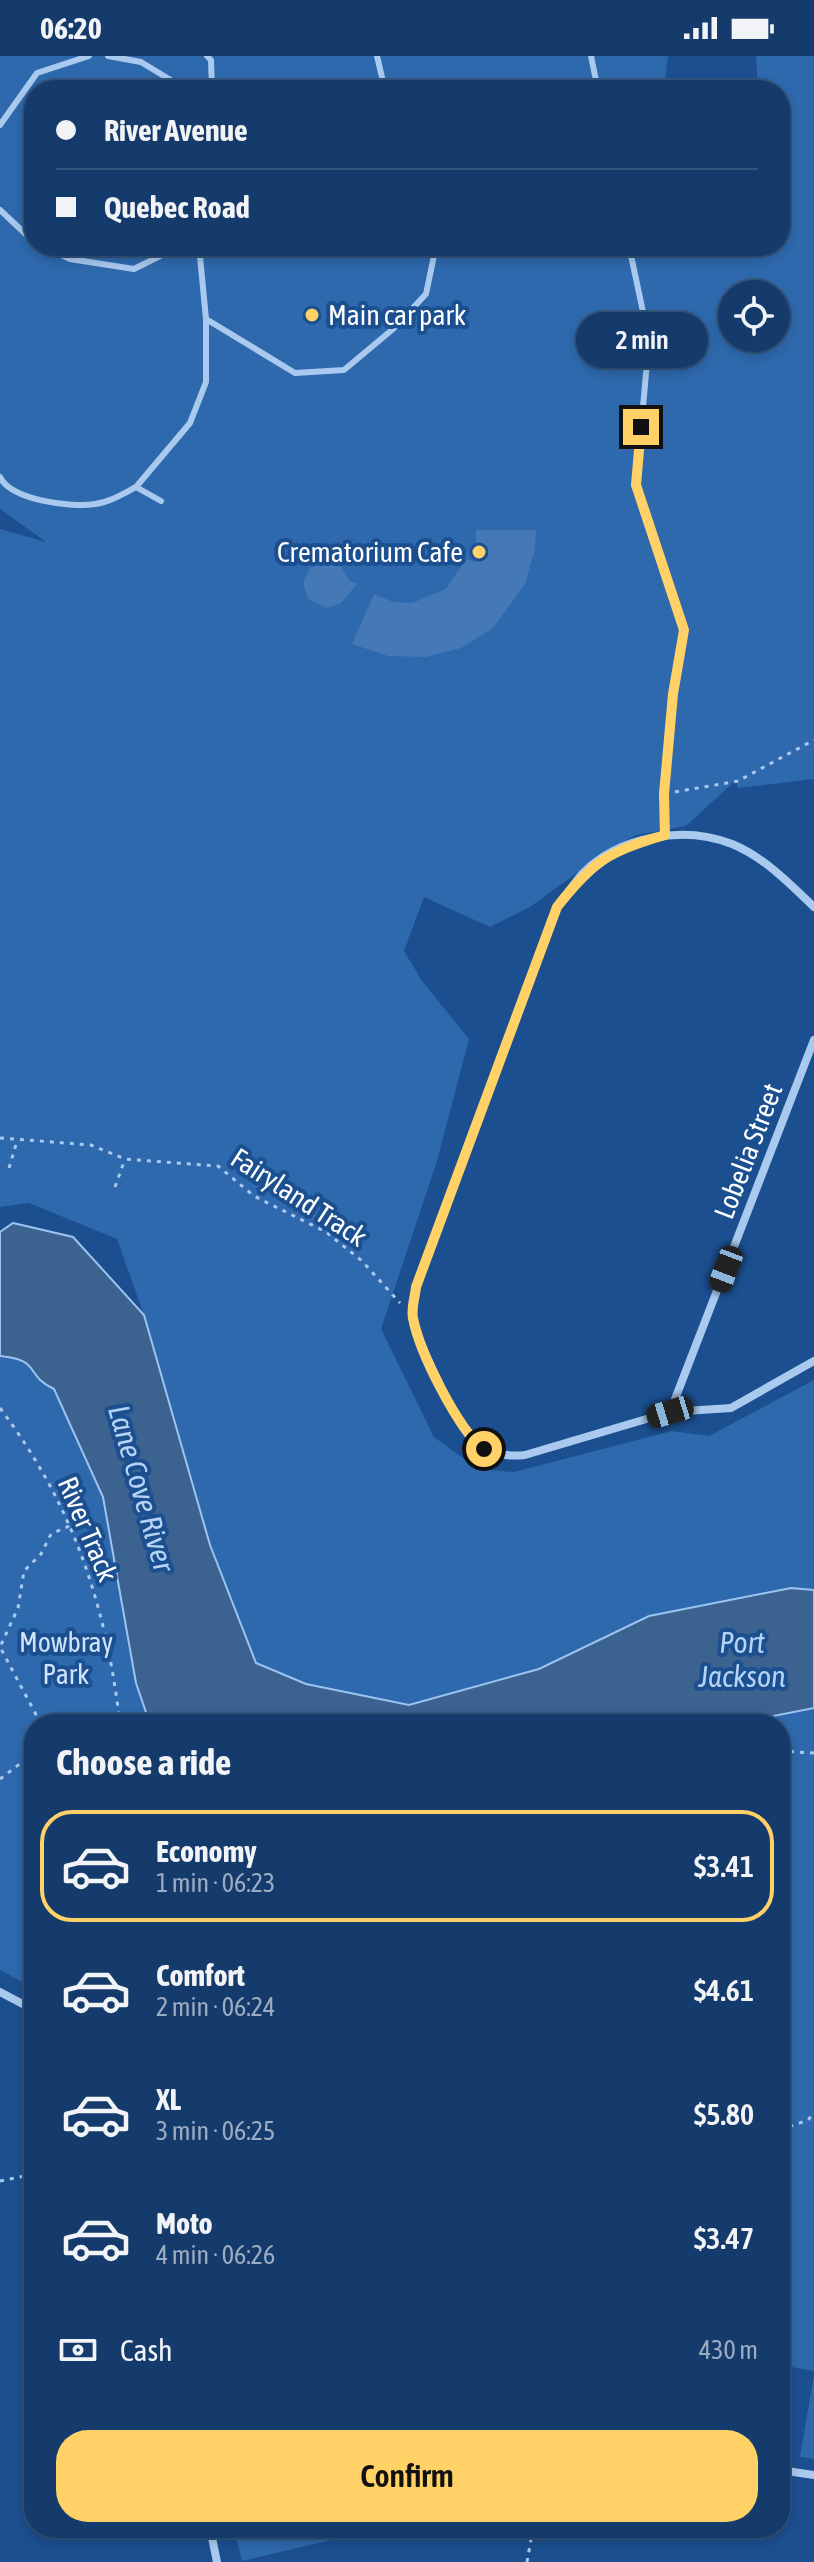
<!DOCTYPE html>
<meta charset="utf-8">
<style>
body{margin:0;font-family:"Asap Condensed",sans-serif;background:#1d4271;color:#f1f3f6;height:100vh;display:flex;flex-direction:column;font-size:30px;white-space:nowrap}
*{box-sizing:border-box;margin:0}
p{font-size:26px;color:#9dadc1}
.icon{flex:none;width:44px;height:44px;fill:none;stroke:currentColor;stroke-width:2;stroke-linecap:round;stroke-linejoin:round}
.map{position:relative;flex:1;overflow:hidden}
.panel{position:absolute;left:24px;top:1658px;width:766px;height:824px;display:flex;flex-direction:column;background:#143b6b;border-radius:32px;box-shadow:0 4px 12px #0003,0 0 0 2px #33557e}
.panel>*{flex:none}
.top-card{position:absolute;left:24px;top:24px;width:766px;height:176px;border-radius:32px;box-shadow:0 4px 12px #0003,0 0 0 2px #33557e;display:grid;align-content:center;height:176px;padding:0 32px;background:#143b6b}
.tools{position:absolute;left:718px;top:224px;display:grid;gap:16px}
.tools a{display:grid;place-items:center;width:72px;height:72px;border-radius:50%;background:#143b6b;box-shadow:0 4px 12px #0003,0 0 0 2px #33557e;font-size:40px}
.end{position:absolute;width:36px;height:36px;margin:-18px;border:10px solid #ffd166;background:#111;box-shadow:0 0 0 4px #111}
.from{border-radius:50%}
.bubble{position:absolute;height:56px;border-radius:28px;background:#143b6b;box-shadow:0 4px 12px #0003,0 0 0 2px #33557e;font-size:26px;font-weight:600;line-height:56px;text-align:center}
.car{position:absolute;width:24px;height:48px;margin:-24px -12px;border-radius:10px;box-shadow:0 0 6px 2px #0007;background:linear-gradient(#222 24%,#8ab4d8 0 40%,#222 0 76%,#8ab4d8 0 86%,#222 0)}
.top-card b{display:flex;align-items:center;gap:28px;height:76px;font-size:30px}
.top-card b+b{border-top:2px solid #33557e}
.top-card i{width:20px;height:20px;background:#f1f3f6}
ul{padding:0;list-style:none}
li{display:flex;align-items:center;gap:24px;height:112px;margin:0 16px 12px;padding:0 16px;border:4px solid transparent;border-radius:32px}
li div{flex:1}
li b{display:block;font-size:30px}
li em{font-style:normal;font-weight:600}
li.selected{border-color:#ffd166}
li>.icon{width:72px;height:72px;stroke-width:1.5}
h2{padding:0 32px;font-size:36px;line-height:96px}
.pay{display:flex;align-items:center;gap:20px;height:88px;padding:0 32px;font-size:30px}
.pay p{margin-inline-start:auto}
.action{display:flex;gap:16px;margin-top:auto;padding:16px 32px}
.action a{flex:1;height:92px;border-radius:32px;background:#ffd166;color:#111;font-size:32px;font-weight:600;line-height:92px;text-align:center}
.status{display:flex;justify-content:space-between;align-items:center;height:56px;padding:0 40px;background:#143b6b;direction:ltr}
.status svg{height:22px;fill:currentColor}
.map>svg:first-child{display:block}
.green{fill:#2e69ad;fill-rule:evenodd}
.water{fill:#3c6290;stroke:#9cc4f0;stroke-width:2}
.building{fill:#4478b7}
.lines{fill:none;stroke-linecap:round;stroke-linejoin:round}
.path{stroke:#a9c9ee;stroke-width:3;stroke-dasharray:4 6;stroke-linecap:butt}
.service{stroke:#a9c9ee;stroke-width:6}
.minor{stroke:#a9c9ee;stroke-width:8}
.route{stroke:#ffd166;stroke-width:10}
.poi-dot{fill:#ffd166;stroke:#1b4f8f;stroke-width:3}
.labels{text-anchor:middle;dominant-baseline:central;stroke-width:8;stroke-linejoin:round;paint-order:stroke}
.poi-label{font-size:28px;fill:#fff;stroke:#1b4f8f;text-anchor:start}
.street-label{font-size:28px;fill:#fff;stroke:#1b4f8f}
.park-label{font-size:28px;fill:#cfe3fa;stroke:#1b4f8f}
.water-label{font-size:30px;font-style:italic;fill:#b5d3f5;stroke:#1b4f8f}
</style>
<div class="status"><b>06:20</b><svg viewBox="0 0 49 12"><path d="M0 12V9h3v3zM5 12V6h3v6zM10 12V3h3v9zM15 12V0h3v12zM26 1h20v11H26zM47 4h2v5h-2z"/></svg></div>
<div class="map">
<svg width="814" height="2506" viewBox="0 0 814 2506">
<rect width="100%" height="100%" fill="#1b4f8f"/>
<path class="green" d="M0,0h668l-4,33 3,1h-633v156h746v-156h-22l-2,-34h58v723l-76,9 -2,-8 -50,46 -50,9 -29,16 -77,56 -40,20 -66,-30 -20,54 18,30 47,58 -32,122 -56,168 53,108 44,32 36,3 158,-41 37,5 105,-56v210l-23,-2 -142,28 -110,53 -130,36 -103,-21 -51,-21 -45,-118 -66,-230 -27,-76 -88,-36 -29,4v-678l46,13 -46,-33zM732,238h44v44h-44z
M0,1300c42,4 24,19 54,33l49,108 33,186 14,41h-116v264l-34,-18z
M814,1652v663l-34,-6v-641h-47z
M814,2319v84l-14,-2z
M234,2472h148l-140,33z"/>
<path class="water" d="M13,1167l60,14 71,78 66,230 46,118 50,21 103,21 130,-36 110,-53 142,-28 23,2v118l-81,16h-583l-14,-41 -33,-186 -49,-108c-30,-14 -12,-29 -54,-33v-124z"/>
<path class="building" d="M476,474h60l-1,19 -10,35 -32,44 -32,20 -35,9 -38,-1 -36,-12 22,-50 19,8 19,1 34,-14 20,-30 9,3z
M325,506l16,4 8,14 8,4 -16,19 -14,5 -19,-9 -5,-16 7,-15z"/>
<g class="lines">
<path class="path" d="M675,736l63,-11 76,-41
M0,1082l91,7 34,14 93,7 36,30 72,36 36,29 38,42
M9,1112l8,-27
M115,1131l10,-28
M0,1352c73,97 106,196 120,316
M41,1668l-41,-77 18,-39 6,-37 17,-17 10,-20 18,-8
M780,1695l34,2
M0,1723l34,-26
M780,2074l28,-10 6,-7
M0,2125l34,-7
M527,2506l6,-34"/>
<path class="service" d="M108,0l33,6 46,28
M207,0l4,4 1,30
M377,0l8,34
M591,0l7,34
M0,69l37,-52 52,-17
M0,154l34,32
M42,190l28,13 64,10 46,-23
M199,190l7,73 89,54 49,-3 49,-41 33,-35 10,-48
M629,190l20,94 -13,145 48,145 -11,64 -9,100 1,41
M0,421c11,23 71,31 95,27 15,-2 28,-10 41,-17
M161,445l-25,-14 54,-64 16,-41v-63"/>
<path class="minor" d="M814,851c-24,-23 -50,-50 -82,-63 -48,-19 -112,-8 -149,29 -9,10 -17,23 -26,34l-141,380c-1,9 -5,21 -3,31 4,22 44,108 60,122 15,14 33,17 52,15l145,-43 61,-4 83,-47
M670,1356l144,-372
M0,1936l34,18
M780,2414l34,5
M210,2472l7,34"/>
</g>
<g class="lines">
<path class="route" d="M484,1393c-26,-19 -65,-98 -71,-131 -2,-9 2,-21 3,-31l141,-380c36,-46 52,-56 108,-72l-1,-41 9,-100 11,-64 -48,-145 5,-58"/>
</g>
<g class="poi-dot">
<circle cx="312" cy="259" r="8"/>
<circle cx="479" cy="496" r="8"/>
</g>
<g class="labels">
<g class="poi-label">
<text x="328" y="259">Main car park</text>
<text x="463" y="496" text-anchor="end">Crematorium Cafe</text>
</g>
<g class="street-label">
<text transform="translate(748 1095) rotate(-69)">Lobelia Street</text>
<text transform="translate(299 1141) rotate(33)">Fairyland Track</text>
<text transform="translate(88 1473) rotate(67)">River Track</text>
</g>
<g class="park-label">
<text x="66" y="1586">Mowbray<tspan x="66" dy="32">Park</tspan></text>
</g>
<g class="water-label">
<text transform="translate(142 1432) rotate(74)">Lane Cove River</text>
<text x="742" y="1586">Port<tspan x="742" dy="34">Jackson</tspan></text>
</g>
</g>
</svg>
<div class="tools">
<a><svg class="icon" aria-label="locate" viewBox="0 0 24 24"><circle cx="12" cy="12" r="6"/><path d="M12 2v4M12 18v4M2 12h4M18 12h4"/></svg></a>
</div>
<i class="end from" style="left:484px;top:1393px"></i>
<i class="end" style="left:641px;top:371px"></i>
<div class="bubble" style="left:576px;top:256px;width:132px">2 min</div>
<i class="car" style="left:726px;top:1213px;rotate:201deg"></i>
<i class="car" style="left:670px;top:1356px;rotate:253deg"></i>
<div class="top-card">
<b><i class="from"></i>River Avenue</b>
<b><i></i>Quebec Road</b>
</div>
<section class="panel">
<h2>Choose a ride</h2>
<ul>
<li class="selected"><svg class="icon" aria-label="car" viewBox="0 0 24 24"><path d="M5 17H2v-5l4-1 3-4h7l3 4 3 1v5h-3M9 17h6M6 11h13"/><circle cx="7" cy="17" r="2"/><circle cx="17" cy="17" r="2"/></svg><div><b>Economy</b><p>1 min · 06:23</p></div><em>$3.41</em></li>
<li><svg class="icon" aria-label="car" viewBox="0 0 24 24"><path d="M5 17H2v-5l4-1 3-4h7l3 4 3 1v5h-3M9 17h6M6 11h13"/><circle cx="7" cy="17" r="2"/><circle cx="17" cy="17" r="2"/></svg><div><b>Comfort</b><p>2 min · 06:24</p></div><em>$4.61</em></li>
<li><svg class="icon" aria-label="car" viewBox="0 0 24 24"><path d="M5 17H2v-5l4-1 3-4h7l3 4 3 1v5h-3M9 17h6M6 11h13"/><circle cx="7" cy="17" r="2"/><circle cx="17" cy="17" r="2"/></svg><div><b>XL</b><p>3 min · 06:25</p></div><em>$5.80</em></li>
<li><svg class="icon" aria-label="car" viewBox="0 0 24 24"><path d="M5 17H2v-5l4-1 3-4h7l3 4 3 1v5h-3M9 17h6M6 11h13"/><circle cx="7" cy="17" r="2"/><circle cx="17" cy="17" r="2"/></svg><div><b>Moto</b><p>4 min · 06:26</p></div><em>$3.47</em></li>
</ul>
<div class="pay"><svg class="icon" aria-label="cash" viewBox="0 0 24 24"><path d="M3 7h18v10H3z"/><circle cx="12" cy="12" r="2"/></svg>Cash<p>430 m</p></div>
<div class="action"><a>Confirm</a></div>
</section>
</div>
